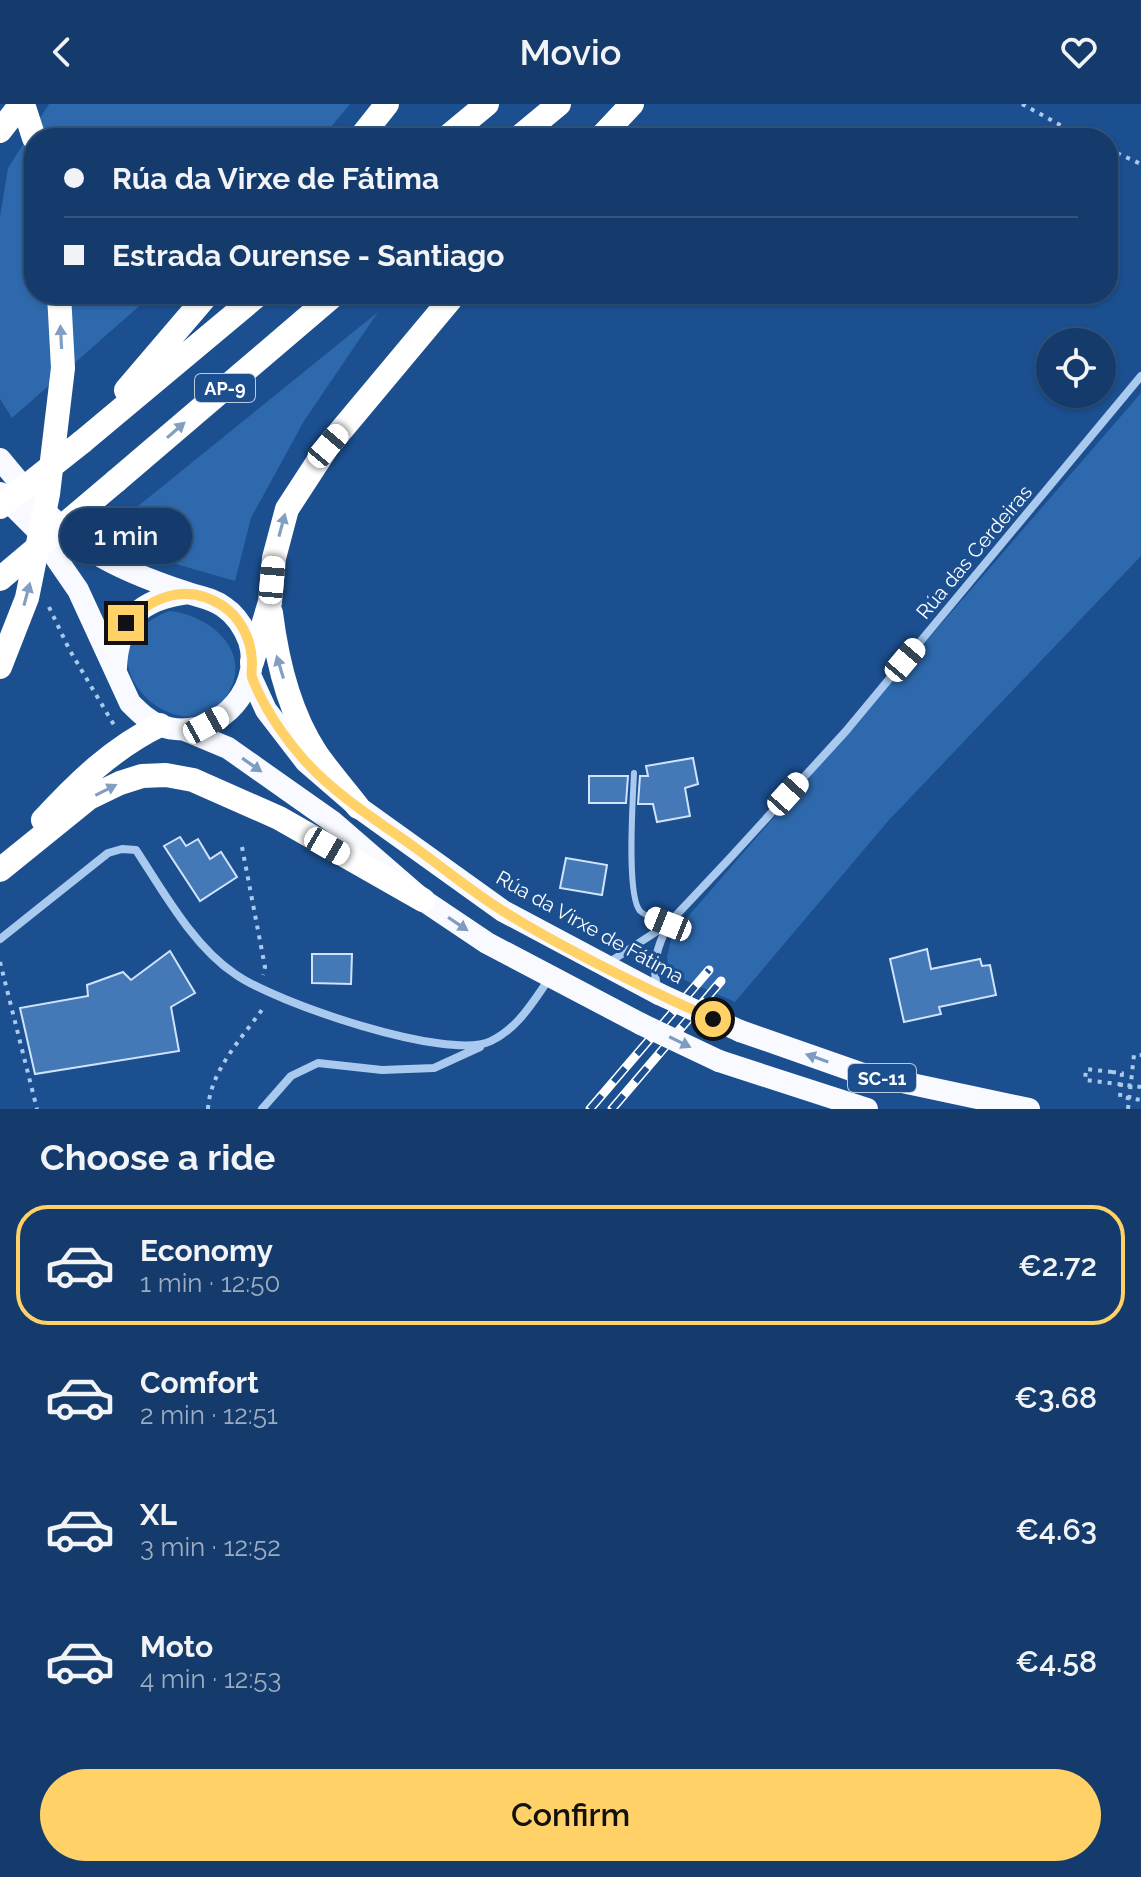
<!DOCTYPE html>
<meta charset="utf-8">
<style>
body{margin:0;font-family:Raleway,sans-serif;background:#214673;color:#f1f3f6;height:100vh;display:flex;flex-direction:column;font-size:30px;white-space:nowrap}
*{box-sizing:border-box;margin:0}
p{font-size:26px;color:#9dadc1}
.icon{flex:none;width:44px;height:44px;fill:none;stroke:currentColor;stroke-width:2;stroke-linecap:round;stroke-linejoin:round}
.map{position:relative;height:1005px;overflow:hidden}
.panel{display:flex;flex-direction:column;background:#143b6b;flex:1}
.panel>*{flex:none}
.hud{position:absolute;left:24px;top:24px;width:1094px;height:176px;border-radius:32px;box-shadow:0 2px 6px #0004,0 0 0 2px #33557e;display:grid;align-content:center;height:176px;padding:0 40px;background:#143b6b}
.controls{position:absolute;left:1036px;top:224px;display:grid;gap:16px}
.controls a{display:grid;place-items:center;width:80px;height:80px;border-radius:50%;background:#143b6b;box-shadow:0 2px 6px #0004,0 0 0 2px #33557e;font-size:40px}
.end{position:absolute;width:36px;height:36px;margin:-18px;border:10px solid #ffd166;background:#111;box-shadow:0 0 0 4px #111}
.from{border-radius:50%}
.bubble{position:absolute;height:56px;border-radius:28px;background:#143b6b;box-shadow:0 2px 6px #0004,0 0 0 2px #33557e;font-size:26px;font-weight:600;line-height:56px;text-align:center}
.car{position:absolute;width:24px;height:48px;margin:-24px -12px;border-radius:10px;box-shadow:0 0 6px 2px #0007;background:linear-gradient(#fff 24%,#345 0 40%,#fff 0 76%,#345 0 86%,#fff 0)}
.hud b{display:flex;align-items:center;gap:28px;height:76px;font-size:30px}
.hud b+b{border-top:2px solid #33557e}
.hud i{width:20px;height:20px;background:#f1f3f6}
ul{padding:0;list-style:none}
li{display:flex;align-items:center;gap:24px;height:120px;margin:0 16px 12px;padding:0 24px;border:4px solid transparent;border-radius:32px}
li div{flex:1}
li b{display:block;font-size:30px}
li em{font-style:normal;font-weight:600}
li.active{border-color:#ffd166}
li>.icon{width:72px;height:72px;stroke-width:1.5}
h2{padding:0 40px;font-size:36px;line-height:96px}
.button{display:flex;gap:16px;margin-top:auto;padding:16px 40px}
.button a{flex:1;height:92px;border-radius:48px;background:#ffd166;color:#111;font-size:32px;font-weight:600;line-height:92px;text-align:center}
header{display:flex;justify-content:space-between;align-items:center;height:104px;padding:0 40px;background:#143b6b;font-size:36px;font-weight:600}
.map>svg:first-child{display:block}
.green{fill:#2e69ad}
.building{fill:#4478b7;stroke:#cfe3fa;stroke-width:2}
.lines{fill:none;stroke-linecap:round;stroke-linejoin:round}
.path{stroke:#a9c9ee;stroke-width:4;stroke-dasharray:4 6;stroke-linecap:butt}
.service{stroke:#a9c9ee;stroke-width:6}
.minor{stroke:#a9c9ee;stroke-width:8}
.trunk{stroke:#f8faff;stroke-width:22}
.motorway{stroke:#fff;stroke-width:24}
.rail-casing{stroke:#fff;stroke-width:9}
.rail{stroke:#1b4f8f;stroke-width:6;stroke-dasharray:18;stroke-linecap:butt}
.path-bridge{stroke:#a9c9ee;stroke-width:4;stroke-dasharray:4 6;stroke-linecap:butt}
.trunk-bridge{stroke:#f8faff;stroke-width:22}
.motorway-bridge{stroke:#fff;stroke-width:24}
.oneway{fill:#829ec1}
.oneway2{fill:#7e9cc1}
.route{stroke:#ffd166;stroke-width:10}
.labels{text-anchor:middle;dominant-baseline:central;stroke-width:6;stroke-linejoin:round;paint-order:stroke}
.shield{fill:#1b4f8f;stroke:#bbcadd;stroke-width:2}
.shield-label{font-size:18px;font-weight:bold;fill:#fff}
.street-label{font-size:20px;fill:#fff;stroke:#1b4f8f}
</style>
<header><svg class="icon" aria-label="back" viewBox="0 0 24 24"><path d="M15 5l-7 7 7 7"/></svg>Movio<svg class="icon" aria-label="heart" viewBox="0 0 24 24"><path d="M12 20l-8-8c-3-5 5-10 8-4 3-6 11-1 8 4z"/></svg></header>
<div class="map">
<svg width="1141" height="1005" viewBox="0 0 1141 1005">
<rect width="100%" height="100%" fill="#1b4f8f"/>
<path class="green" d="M49,0h301l-28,34h-288v156h119l-141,124 -12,-19v-182l8,-49z
M378,208l-74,109 -53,97 -16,63 -66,-19 -58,-34z
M1141,289v163l-252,264 -154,182 -66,-29 -2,-16 5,-22z
M169,507c36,3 81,35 62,77 -40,82 -169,-34 -62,-77z"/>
<path class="building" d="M693,654l5,26 -13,4 5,28 -33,6 -4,-18h-15l2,-28h8l-2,-10z
M589,672h39l-2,27h-37z
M180,733l6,9 12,-7 12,20 11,-7 16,25 -37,24 -36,-55z
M566,754l41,7 -5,30 -42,-7z
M927,845l4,20 49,-10 2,7 8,-1 6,30 -57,12 2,7 -37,8 -14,-63z
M170,847l25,42 -24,14 8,44 -144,23 -15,-66 68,-12 -1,-11 36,-13 8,8z
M312,850h40l-1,30 -39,-1z"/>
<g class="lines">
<path class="path" d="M1022,0l62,34
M1108,45l33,15
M49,503l20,42 45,76
M242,743l23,120 -2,8
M0,858l37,147
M1112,968l10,1 -2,24 21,3
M208,1005c2,-38 34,-71 56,-102"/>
<path class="service" d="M634,669c-1,24 -8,122 6,138 6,6 19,9 28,13"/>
<path class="minor" d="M0,835l108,-86 14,-4 14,1c27,41 57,96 99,124 39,28 213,88 256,67 27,-13 41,-38 58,-62
M608,859l60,-39 63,-67 115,-126 295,-355
M657,884c-5,-25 0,-41 11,-63
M262,1005l29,-33 27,-13 64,7 52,-2 46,-21"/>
<path class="trunk" d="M0,355c27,33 58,71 95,94 27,17 60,29 90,39 14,5 27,6 39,15 12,8 20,21 25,34 16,52 -39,104 -90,84 -12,-5 -20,-13 -29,-22l-52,-113 -42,-61 -36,-36
M116,564c2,-49 25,-69 72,-75
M250,571l16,35 40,52 52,45 145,104 156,83
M185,626l43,18 105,74 90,78 64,43 154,81
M740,927l120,42 169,36
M719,957l148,48"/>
<path class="motorway" d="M23,0l11,34
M0,27l21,-27
M360,34l27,-34
M446,34l41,-34
M518,34l41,-34
M600,34l32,-34
M126,286l82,-96
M82,338l177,-148
M116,377l219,-187
M271,509c6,48 18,99 45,140 13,19 29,37 42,54
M252,558l18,-60 4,-44 13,-49 41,-63 127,-152
M43,716c35,-38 70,-72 117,-95
M0,766l89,-72 31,-15 22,-7 24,-1 27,5 86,38 144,82"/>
<defs>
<path id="rail" d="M590,1005l119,-139
M612,1005l109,-128"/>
</defs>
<use href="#rail" class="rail-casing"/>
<use href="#rail" class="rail"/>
<path class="path-bridge" d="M1112,968l-26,-3 -1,11 56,7
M1128,1005l6,-54h7"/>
<path class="trunk-bridge" d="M659,890l81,37
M641,920l78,37"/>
<path class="motorway-bridge" d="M0,403l82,-65
M0,475l116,-98
M0,563l27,-69 21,-104 15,-126 -4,-74"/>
</g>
<defs><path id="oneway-solid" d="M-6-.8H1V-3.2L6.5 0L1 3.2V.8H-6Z" transform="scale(2)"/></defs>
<g class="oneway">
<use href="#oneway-solid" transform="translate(61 233) rotate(-93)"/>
<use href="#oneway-solid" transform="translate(176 326) rotate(-41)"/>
<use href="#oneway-solid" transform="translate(282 421) rotate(-75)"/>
<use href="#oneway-solid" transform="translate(27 490) rotate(-75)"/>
<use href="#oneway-solid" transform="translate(280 563) rotate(-107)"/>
<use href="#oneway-solid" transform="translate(106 686) rotate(-27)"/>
</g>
<g class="oneway2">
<use href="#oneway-solid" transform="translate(252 661) rotate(35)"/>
<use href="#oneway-solid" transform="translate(458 820) rotate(34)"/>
<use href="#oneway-solid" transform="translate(680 938) rotate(26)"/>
<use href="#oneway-solid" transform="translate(817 954) rotate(-161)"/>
</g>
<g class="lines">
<path class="route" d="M126,519c28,-28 62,-40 97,-17 18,12 29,35 29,57 0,7 -2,11 1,17 12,30 31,57 52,81 30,33 69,58 105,83 31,22 61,47 93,67 66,41 139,76 210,108"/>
</g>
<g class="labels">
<g class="shield">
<rect x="195" y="270" width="60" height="28" rx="6"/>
<rect x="848" y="960" width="68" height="28" rx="6"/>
</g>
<g class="shield-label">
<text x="225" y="284">AP-9</text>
<text x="882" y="974">SC-11</text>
</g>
<g class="street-label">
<text transform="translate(974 448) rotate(-50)">Rúa das Cerdeiras</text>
<text transform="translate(590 823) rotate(29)">Rúa da Virxe de Fátima</text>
</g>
</g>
</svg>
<div class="controls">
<a><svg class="icon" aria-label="locate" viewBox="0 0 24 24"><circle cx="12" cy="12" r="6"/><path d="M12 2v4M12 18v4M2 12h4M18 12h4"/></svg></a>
</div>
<i class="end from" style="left:713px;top:915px"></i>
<i class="end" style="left:126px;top:519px"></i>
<div class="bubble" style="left:60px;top:404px;width:132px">1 min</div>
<i class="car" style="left:328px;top:342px;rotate:40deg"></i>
<i class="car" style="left:272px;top:476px;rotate:5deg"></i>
<i class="car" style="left:905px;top:556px;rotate:40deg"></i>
<i class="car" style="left:206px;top:621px;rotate:61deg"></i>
<i class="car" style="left:788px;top:690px;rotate:42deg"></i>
<i class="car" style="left:327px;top:742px;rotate:120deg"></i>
<i class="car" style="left:668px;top:820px;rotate:292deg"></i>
<div class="hud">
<b><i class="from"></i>Rúa da Virxe de Fátima</b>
<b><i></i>Estrada Ourense - Santiago</b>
</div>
</div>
<section class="panel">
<h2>Choose a ride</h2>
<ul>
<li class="active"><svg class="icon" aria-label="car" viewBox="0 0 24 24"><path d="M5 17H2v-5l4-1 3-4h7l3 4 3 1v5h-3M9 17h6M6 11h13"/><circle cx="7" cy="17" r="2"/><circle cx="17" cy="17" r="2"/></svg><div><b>Economy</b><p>1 min · 12:50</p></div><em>€2.72</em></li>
<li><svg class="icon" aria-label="car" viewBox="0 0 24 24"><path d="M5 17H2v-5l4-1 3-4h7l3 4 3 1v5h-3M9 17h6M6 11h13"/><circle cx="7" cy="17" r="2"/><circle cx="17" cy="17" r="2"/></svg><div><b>Comfort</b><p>2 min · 12:51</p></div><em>€3.68</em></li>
<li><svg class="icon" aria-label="car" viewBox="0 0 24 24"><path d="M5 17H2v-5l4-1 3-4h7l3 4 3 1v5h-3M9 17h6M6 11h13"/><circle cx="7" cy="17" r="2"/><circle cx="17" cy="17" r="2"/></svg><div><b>XL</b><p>3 min · 12:52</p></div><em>€4.63</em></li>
<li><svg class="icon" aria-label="car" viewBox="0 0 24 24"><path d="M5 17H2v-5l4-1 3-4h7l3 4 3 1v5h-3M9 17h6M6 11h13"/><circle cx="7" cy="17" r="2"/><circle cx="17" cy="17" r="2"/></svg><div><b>Moto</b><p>4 min · 12:53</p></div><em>€4.58</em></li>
</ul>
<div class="button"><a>Confirm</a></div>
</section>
